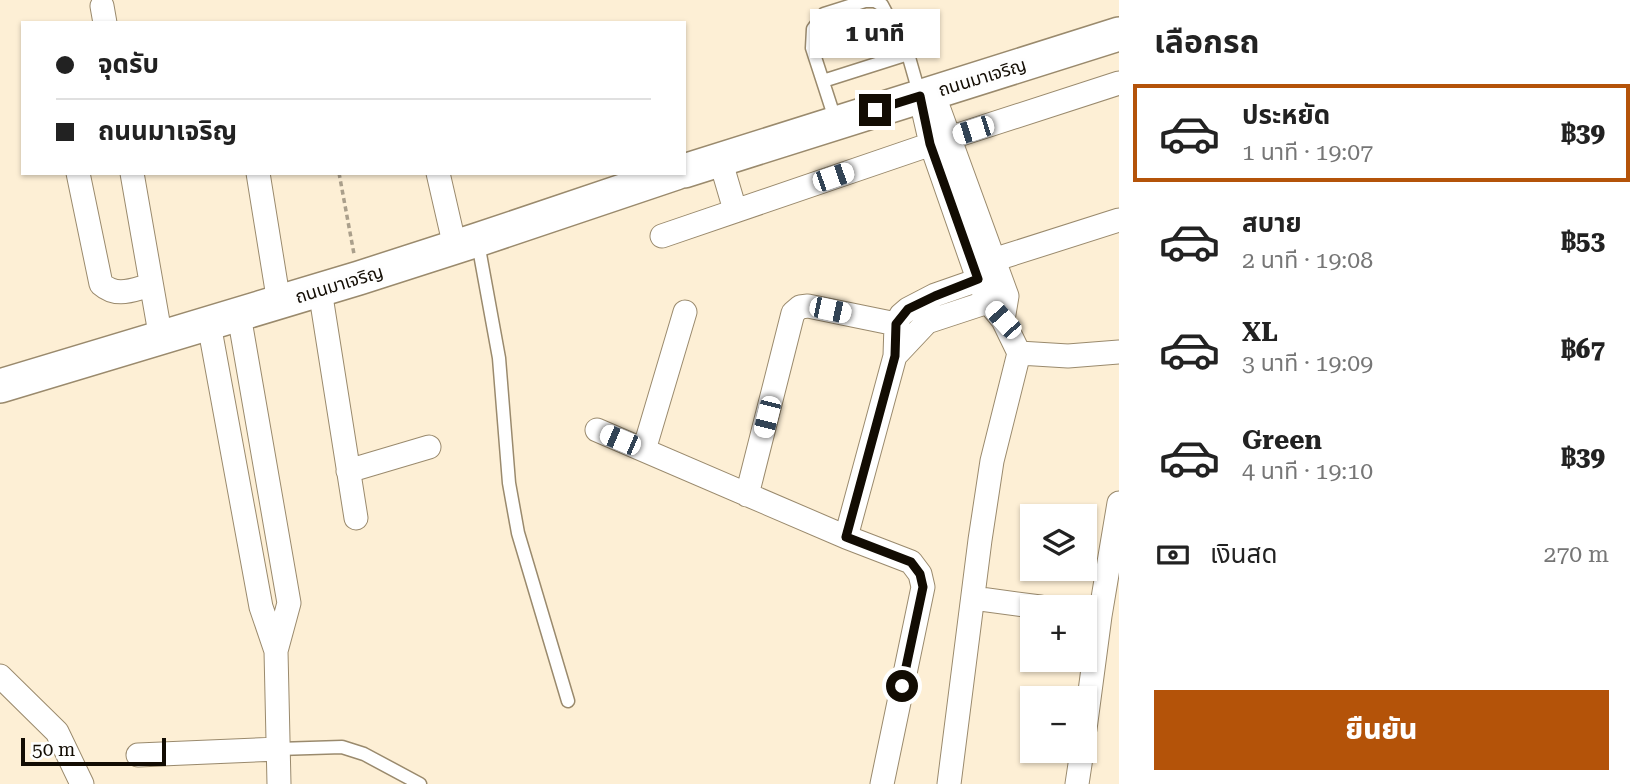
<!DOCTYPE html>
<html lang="th">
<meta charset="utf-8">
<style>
body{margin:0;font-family:"Roboto Serif","Noto Sans Thai",serif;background:#f2f2f2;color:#222;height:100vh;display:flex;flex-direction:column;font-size:26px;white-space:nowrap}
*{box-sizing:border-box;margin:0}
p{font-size:23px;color:#767676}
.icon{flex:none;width:38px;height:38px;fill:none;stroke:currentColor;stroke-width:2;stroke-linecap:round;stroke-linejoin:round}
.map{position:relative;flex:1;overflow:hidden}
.sheet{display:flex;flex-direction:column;background:#fff;width:525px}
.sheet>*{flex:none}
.top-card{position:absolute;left:21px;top:21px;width:665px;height:154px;border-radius:0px;box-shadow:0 2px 5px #0004;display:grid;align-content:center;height:154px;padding:0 35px;background:#fff}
.buttons{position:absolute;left:1020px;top:504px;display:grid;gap:14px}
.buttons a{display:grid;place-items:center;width:77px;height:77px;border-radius:0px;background:#fff;box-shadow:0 2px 5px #0004;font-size:35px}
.scale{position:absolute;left:21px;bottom:18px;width:145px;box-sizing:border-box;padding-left:7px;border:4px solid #120c03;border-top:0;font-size:19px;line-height:24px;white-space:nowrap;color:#120c03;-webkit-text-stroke:5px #fefefe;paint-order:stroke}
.end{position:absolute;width:32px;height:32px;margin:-16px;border:9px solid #120c03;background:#fff;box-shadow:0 0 0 4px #fff}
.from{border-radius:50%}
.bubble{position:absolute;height:49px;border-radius:0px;background:#fff;box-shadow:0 2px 5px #0004;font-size:23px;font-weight:800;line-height:49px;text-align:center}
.car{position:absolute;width:21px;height:42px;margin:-21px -10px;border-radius:9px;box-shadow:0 0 5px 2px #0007;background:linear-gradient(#fff 24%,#345 0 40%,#fff 0 76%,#345 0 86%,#fff 0)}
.top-card b{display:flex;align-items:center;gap:24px;height:66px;font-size:26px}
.top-card b+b{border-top:2px solid #e0e0e0}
.top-card i{width:18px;height:18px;background:#222}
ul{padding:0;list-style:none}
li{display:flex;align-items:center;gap:21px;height:98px;margin:0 14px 10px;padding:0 21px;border:4px solid transparent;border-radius:0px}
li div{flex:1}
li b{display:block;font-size:26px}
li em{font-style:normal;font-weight:800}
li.current{border-color:#b45309}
li>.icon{width:63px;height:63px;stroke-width:1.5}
h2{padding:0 35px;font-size:32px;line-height:84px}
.pay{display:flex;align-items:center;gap:18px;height:77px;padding:0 35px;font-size:26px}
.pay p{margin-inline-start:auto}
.primary-button{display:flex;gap:14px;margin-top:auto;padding:14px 35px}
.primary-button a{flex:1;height:80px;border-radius:0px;background:#b45309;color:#fff;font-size:28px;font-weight:800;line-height:80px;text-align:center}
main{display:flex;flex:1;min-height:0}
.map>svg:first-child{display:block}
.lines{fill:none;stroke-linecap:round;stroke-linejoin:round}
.lane-casing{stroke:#9a8a6d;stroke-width:15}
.street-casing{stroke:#9a8a6d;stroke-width:25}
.secondary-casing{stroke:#9a8a6d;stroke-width:36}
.path{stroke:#aa9f8b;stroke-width:3.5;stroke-dasharray:5 3.5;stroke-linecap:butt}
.lane{stroke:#fff;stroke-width:12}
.street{stroke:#fff;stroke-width:23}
.secondary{stroke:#fff;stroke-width:33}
.route{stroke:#120c03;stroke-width:9}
.labels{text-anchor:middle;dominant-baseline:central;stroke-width:7;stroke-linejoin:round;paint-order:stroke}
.street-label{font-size:18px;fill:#120c03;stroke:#fefefe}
</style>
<main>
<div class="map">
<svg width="1119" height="784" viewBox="0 0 1119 784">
<rect width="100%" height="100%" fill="#fdefd5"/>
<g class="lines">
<defs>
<path id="lane" d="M823,81l85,-27
M836,122l-24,-74 1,-19 11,-15 41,-13h10l7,4 26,49 12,42
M478,243l21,115 10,125 9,50 50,168
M278,749l64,-2 22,7 56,30"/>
<path id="street" d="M102,6l3,17
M933,93l74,203 -4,24
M920,96l11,48 47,135 10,23 15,18 16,33 -27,108 -12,79 -31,244
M720,159l15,51
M78,173l23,111c16,14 31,6 50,1
M132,173l29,166
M258,173l21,130
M438,173l17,74
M662,236l287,-98 170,-55
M993,260l126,-40
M320,290l36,228
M239,315l50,288 -13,48 3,133
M209,324l52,283 15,44
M1019,353l49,3 51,-4
M895,356l32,-34 73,-24
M597,430l249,107 65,25 9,12 3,13 -41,197
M644,450l41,-138
M348,471l81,-24
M747,495l46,-182 7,-6 8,-1 88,18
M846,537l49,-181 1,-32 5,-9 7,-6 27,-14 63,-22
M973,598l67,9
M0,676l57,56 25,52
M1085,729l15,-113 19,-113
M138,755l140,-6
M1077,784l5,-33"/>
<path id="secondary" d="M684,171l435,-137
M0,386l359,-108 118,-38 199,-67"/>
</defs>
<use href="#lane" class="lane-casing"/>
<use href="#street" class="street-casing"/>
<use href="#secondary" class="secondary-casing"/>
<path class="path" d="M339,173l15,81"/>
<use href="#lane" class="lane"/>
<use href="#street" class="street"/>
<use href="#secondary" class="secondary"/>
</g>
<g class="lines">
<path class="route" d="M875,110l45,-14 10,48 48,135 -43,17 -27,13 -12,15 -1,32 -49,181 65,25 9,12 3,13 -21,99"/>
</g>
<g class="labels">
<g class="street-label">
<text transform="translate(982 77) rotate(-17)">ถนนมาเจริญ</text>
<text transform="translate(339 284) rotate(-17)">ถนนมาเจริญ</text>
</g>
</g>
</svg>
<div class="buttons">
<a><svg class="icon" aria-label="layers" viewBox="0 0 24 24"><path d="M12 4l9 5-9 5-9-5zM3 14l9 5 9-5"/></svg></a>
<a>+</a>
<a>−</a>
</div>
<div class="scale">50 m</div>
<i class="end from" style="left:902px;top:686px"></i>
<i class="end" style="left:875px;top:110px"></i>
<div class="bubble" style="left:810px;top:9px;width:130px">1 นาที</div>
<i class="car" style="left:973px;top:130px;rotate:252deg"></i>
<i class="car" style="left:833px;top:177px;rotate:71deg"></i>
<i class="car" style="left:830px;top:310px;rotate:102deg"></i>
<i class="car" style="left:1003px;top:320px;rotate:318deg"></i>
<i class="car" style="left:767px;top:417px;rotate:194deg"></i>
<i class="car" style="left:620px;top:440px;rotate:293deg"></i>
<div class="top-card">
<b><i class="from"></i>จุดรับ</b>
<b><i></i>ถนนมาเจริญ</b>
</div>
</div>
<section class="sheet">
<h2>เลือกรถ</h2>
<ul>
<li class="current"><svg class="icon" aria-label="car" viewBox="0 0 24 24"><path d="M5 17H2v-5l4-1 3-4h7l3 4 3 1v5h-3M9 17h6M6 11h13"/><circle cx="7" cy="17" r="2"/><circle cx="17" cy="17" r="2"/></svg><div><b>ประหยัด</b><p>1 นาที · 19:07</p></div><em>฿39</em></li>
<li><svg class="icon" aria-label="car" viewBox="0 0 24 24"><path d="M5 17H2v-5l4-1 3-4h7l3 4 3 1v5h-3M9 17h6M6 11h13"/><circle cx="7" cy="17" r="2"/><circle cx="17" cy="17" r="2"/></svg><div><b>สบาย</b><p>2 นาที · 19:08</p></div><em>฿53</em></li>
<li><svg class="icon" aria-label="car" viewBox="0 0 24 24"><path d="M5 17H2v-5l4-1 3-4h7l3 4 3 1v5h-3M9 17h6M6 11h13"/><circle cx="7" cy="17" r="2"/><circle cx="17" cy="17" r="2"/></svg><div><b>XL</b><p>3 นาที · 19:09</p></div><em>฿67</em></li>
<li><svg class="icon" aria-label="car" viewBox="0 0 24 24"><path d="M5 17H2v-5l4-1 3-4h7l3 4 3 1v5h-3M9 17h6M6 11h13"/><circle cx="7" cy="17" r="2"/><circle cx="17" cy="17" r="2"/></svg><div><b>Green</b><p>4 นาที · 19:10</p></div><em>฿39</em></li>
</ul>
<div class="pay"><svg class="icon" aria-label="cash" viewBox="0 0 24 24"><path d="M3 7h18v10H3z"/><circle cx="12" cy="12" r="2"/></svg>เงินสด<p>270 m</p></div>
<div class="primary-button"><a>ยืนยัน</a></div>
</section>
</main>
